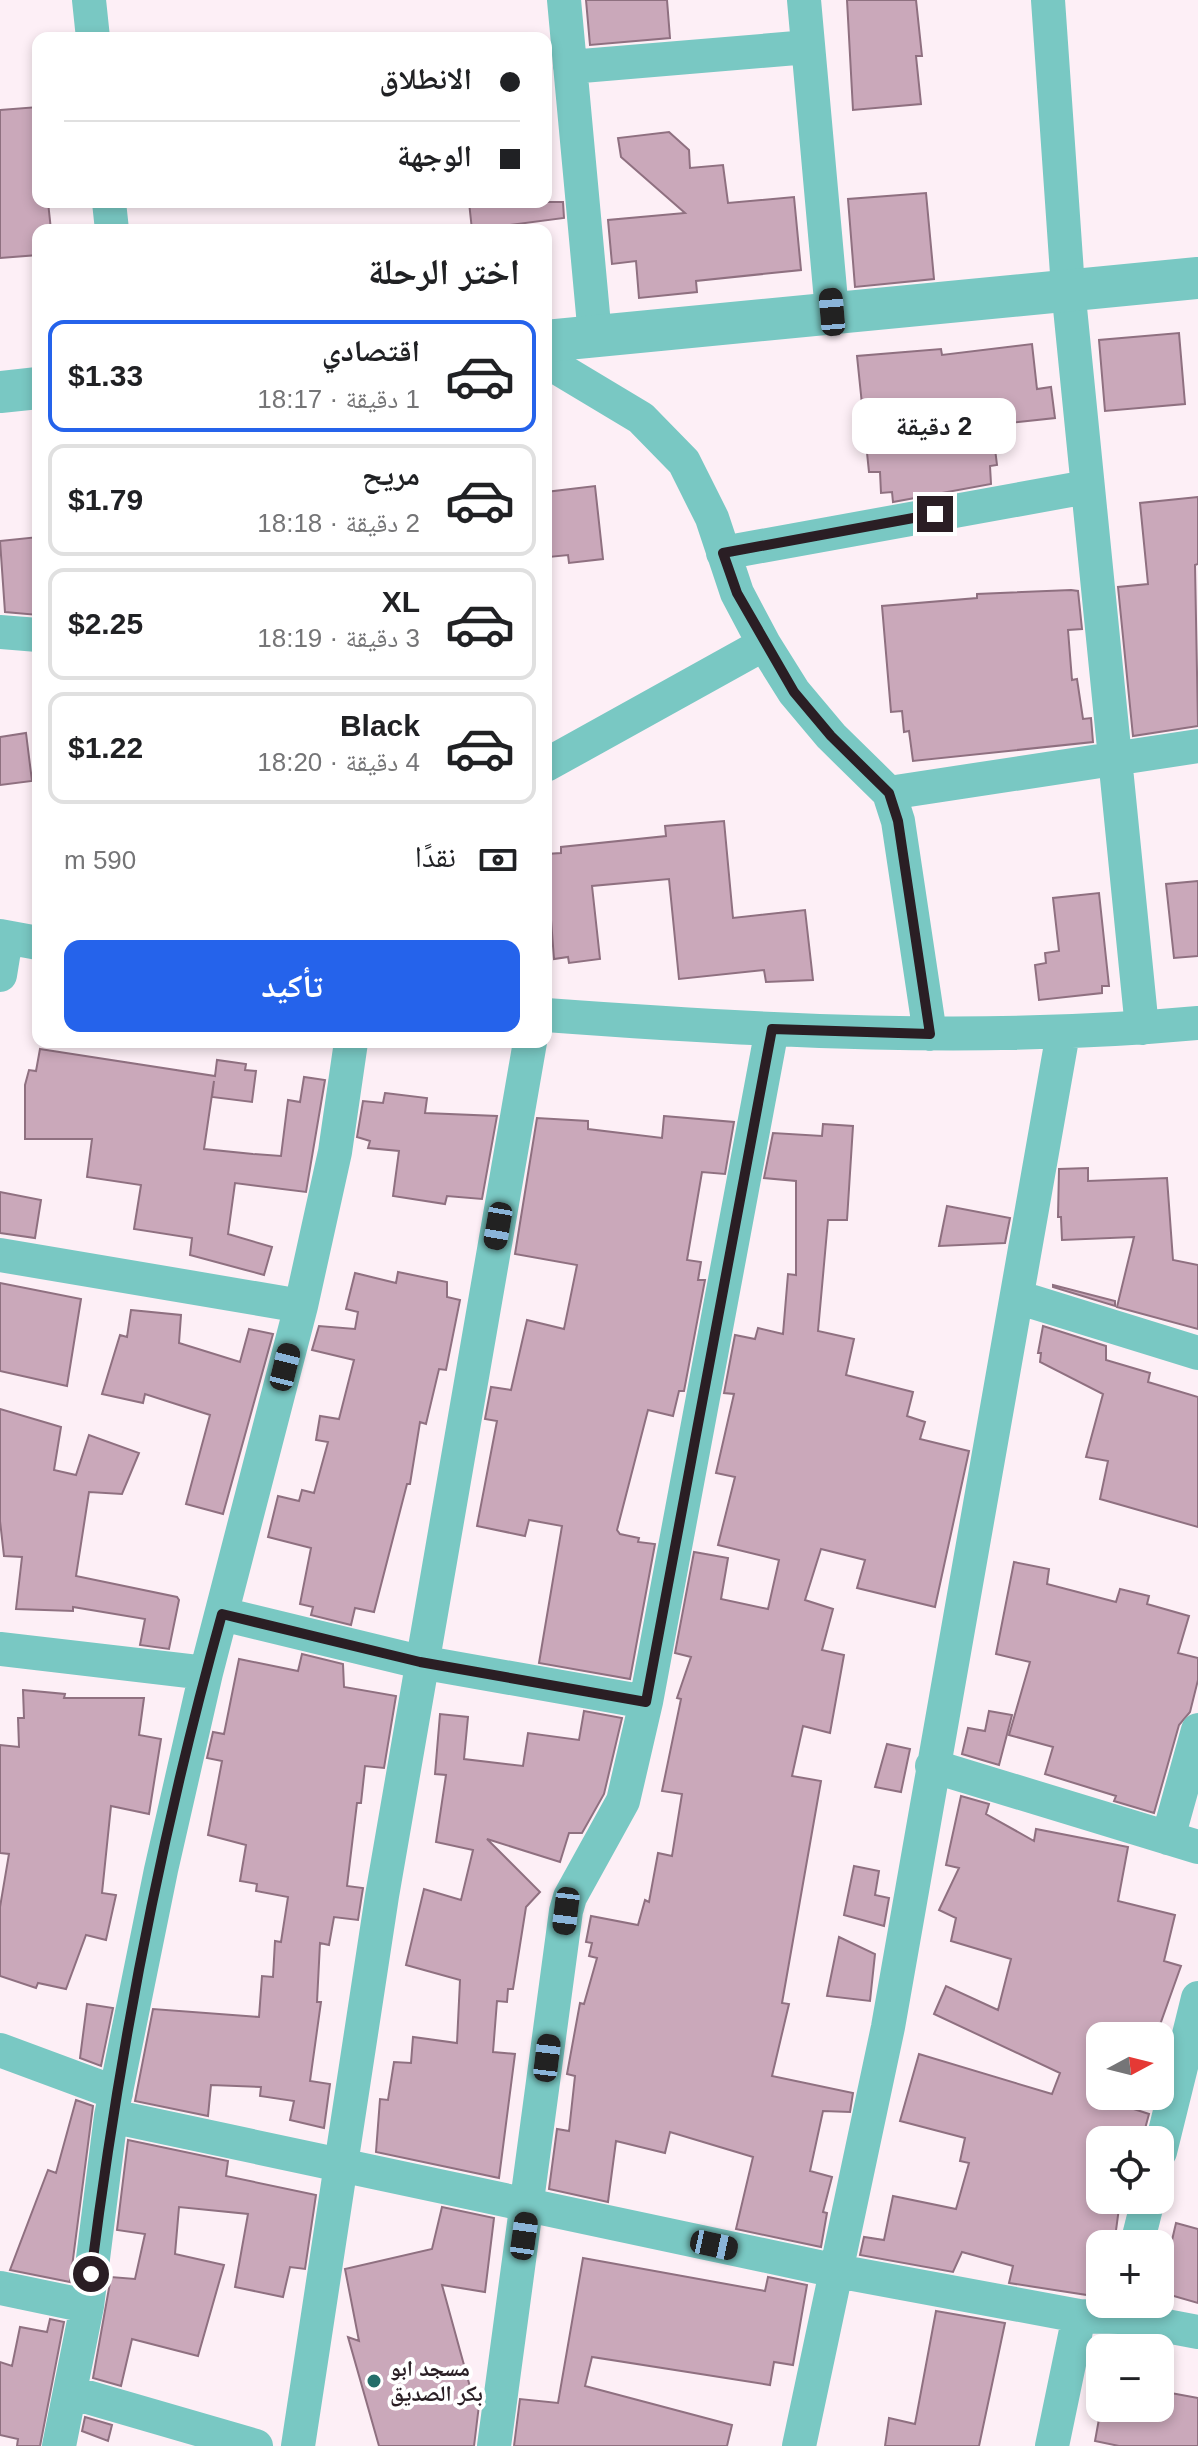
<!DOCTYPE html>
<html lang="ar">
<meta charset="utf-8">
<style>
body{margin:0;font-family:Arial,"Noto Naskh Arabic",sans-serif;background:#f2f2f2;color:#202124;direction:rtl;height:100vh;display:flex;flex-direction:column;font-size:30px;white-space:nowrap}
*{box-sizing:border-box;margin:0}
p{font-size:26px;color:#757577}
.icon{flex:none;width:44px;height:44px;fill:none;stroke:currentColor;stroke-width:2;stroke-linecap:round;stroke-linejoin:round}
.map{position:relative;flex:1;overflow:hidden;direction:ltr}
.panel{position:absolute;left:32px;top:224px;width:520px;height:824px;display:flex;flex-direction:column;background:#fff;border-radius:16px;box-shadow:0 4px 12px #0003;direction:rtl}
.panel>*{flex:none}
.hud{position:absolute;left:32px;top:32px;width:520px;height:176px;border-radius:16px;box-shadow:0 4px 12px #0003;direction:rtl;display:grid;align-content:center;height:176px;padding:0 32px;background:#fff}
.needle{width:52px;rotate:83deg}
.tools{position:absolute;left:1086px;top:2022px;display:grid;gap:16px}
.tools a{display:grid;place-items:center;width:88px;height:88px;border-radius:16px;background:#fff;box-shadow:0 4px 12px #0003;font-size:40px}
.end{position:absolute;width:36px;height:36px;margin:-18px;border:10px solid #2a1e24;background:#fff;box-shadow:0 0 0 4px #fff}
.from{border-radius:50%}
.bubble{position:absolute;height:56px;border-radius:16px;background:#fff;box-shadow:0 4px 12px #0003;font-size:26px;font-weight:800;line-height:56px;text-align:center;direction:rtl}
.car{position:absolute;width:24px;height:48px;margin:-24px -12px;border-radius:10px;box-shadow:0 0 6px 2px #0007;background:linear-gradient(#222 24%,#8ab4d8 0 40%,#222 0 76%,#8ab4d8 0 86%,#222 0)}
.hud b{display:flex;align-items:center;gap:28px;height:76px;font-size:30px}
.hud b+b{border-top:2px solid #e0e0e0}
.hud i{width:20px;height:20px;background:#202124}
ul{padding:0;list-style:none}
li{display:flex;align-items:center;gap:24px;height:112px;margin:0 16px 12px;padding:0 16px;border:4px solid #e0e0e0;border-radius:16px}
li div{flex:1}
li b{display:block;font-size:30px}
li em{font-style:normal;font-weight:800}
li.selected{border-color:#2563eb}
li>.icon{width:72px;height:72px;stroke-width:1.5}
h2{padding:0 32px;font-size:36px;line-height:96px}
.pay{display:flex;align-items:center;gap:20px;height:88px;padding:0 32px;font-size:30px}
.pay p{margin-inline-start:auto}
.button{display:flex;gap:16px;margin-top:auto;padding:16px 32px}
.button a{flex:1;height:92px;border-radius:16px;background:#2563eb;color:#fff;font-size:32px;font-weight:800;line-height:92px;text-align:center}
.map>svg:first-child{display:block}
.building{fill:#caa8ba;stroke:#8f7080;stroke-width:2}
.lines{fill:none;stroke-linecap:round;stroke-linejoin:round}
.minor{stroke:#79c8c3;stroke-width:34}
.tertiary{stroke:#79c8c3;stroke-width:42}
.route{stroke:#2a1e24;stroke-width:10}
.poi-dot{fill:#246e6a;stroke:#fff;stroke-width:3}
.labels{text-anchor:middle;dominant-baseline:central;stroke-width:8;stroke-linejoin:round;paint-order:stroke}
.poi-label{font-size:22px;font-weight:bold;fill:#2a1e24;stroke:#fff;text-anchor:start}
</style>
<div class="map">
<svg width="1198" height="2446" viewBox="0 0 1198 2446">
<rect width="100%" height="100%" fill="#fdeff6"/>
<path class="building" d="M586,0h81l3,38 -80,7z
M847,0h69l6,56h-6l5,48 -68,6z
M38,107v95h10l3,28h-13v25l-38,3v-148z
M669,132l20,18 1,18 33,-3 5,38 66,-6 7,73 -105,11 1,11 -58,6 -3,-37 -24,3 -4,-44 77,-7 -64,-56 -3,-19z
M926,193l8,86 -79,8 -7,-88z
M469,202h94l1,16 -92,12z
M1179,333l6,71 -80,7 -6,-71z
M1032,344l5,45 14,-2 4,31 -63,7 5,40 -7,1 1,18 -98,18 -1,-10 -11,1 -1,-21h-11l-12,-116 84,-7 1,6z
M595,486l8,73 -34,4 -1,-8 -19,2 -3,-65z
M1198,497v67l-3,1 3,161 -65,10 -15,-149 30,-3 -8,-81z
M38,537v78l-33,-3 -5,-71z
M1071,590l7,1 4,38 -14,1 4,50 5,-1 6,40 8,-1 2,24 -180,19 -4,-30 -5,1 -2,-21 -11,1 -9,-106 95,-8v-4z
M26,733l6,48 -32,4v-48z
M724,821l9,97 72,-8 8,70 -47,2 -2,-12 -85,9 -10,-100 -77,7 8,73 -31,4 -1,-6 -14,2 -8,-105 15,-1v-6l105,-11 -1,-10z
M1198,881v75l-24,2 -8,-74z
M1099,893l10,93h-7v7l-63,7 -4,-35 11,-2 -1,-10 14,-2 -6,-53z
M40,1049l175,27 2,-16 29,4 -1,6 11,1 -4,31 -40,-5 2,-16 -10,68 49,5 28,2 7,-56 12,2 4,-25 21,3 -19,112 -71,-9 -7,51 44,13 -8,28 -74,-20 2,-17 -58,-9 7,-44 -54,-8 5,-38h-67v-54l4,-15 7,1z
M385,1093l42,5 -2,15 72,3 -15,83 -35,-3 -2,8 -52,-8 6,-45 -31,-3 2,-7 -13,-4 6,-36 20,2z
M664,1116l70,6 -9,52 -23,-2 -15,88 14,2 -3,18h7l-21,111h-5l-6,25 -25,-6 -31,120 3,4 19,4 -1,4 17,2 -25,135 -91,-16 23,-137 -33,-6 -4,16 -48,-10 20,-105 -12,-2 6,-32 20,3 16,-70 37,9 13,-64 -62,-11 22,-136 51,3v8l74,9z
M823,1124l30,2 -6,94h-19l-10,111 36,8 -8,36 67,17 -6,24 18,6 -5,17 49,12 -34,156 -78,-19 8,-28 -44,-11 -16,51 28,9 -11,41 22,5 -14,78 -27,-7 -11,50 29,5 -39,222 7,1 -17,72 81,17 -3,19 -27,-1 -13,60 22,6 -9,35 4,1 -6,34 -85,-18 17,-72 -83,-25 -5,21 -49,-12 -8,61 -59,-13 8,-60 12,2 6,-55 -8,-2 13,-71 4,1 13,-46 -8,-2 3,-13 -6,-1 5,-26 47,9 7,-25 4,2 9,-49 14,3 10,-62 -20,-3 19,-92 -4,-1 14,-41 -16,-4 19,-101 34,6 -7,41 47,10 11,-49 -61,-15 17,-68 -19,-4 18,-79 -10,-1 11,-58 20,4 3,-11 25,6 5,-60 8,1v-94l-32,-3 9,-45 49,3z
M1088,1168v13l79,-3 6,82 25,5v64l-81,-22 17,-70 -72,3 -1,-23h-3l1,-48z
M0,1192l41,8 -6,38 -35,-5z
M947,1206l63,12 -5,25 -66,3z
M398,1272l49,10v15l13,3 -14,70 -7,-1 -13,55 -6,-2 -10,62h-3l-33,128 -19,-4 -4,17 -40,-10 2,-8 -13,-3 11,-56 -43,-11 10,-41 21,5 3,-11 12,3 14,-51 -12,-2 4,-24 19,3 15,-59 -42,-10 7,-24 36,3 3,-17 -12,-3 9,-36 41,10z
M0,1283l81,16 -14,87 -67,-15z
M1053,1285l62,16v5l-62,-19z
M131,1310l50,5 -2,28 61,19 9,-33 24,5 -50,180 -37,-10 24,-89 -65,-21 -2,9 -41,-9 18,-59 7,2z
M1043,1326l63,20v14l44,13 -2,9 50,15v130l-98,-28 8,-38 -22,-4 17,-63 -63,-32 1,-9h-3z
M0,1409l61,18 -7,43 22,5 13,-40 50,18 -17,41 -33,-2 -13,84 101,21 2,3 -10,49 -29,-4 5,-26 -72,-12v4l-57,-2 6,-52 -18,-1 -4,-35z
M1014,1562l35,7 -2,15 69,18 4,-13 29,7 -2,8 42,12 -11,37 20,5v22l-8,32 -11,13 -25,88 -40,-12 2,-5 -71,-22 8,-27 -44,-12 21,-73 -34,-8z
M302,1654l41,10 1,23 52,9 -12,72 -19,-2 -4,37h-4l-10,83 16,2 -5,32 -24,-3 -5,28 -9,-2 -3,59h4l-11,79 20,3 -6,44 -34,-8 4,-19 -34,-5 1,-9 -50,-2 -3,31 -73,-15 18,-92 106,8 3,-41 11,1 2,-36 6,1 7,-45 -32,-6 1,-7 -17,-3 6,-36 -38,-10 14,-74 -15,-3 6,-26 11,2 15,-75 59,12z
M23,1690l42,4 -1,4h80l-5,37 22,4 -12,75 -38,-8 -9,87 14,2 -10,45 -20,-5 -20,54 -28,-6 -2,5 -36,-12v-69l9,-53 -9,-1v-108l19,2 -1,-29h6z
M584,1711l38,7 -18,76 -22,39h-13l-9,29 -73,-23 53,53 -14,15 -13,82h-5l-1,13 -10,-1 -4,51 22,2 -16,124 -123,-26 4,-53 8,1 6,-38 17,1 2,-26 44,6 3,-63 -54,-15 18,-76 37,11 12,-50 -37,-8 10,-67 -11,-1 5,-60 28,3 -4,42 59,7 5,-33 51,7z
M989,1711l23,4 -13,50 -37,-11 6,-26 17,3z
M887,1744l23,5 -9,43 -26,-5z
M961,1796l28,8 -3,10 48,27 2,-12 92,18 -10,54 57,14 -11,46 17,5 -25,70h-56v62l49,16 -7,26h-42v65l19,3 -4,30 -15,-2v61l-91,-14 4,-17 -51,-14 -9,20 -93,-17 4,-18 20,3 9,-44 63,13 13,-46 -9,-2 5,-23 -65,-17 19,-67 133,40 8,-21 -126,-59 12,-28 52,24 13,-51 -60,-18 5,-23 -17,-8 20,-42 -13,-3z
M854,1866l25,5 -4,24 14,3 -5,28 -40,-11z
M839,1937l36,17 -5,47 -43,-5z
M87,2004l26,4 -12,58 -21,-8z
M76,2100l17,6 -23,176 -60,-12 38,-100 8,3z
M128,2140l100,21 -2,15 90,19 -11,74 -15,-2 -7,30 -48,-10 13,-73 -69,-7 -4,47 49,11 -26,91 -66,-17 -11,47 -28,-8 18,-101 24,2 10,-45 -28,-4z
M442,2207l52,11 -9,74 -43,-7 33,120h4l-5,41h-95l-31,-109 11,4 -14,-72 87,-20z
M1176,2223l22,6v74l-38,-11z
M583,2258l182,33 3,-14 39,8 -14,80 -19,-3 -4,23 -178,-28 -7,29 147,39 -5,21h-213l6,-47 38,4z
M936,2311l69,12 -26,123h-94l4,-28 26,6z
M50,2319l14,3 -24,124h-23l1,-7 -18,-4v-73l12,4 8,-39 27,5z
M1160,2391l38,7v48h-79l-24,-5 6,-33h59z
M85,2417l27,8 -4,16 -26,-10z"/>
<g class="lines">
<path class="minor" d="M89,0l4,38
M564,0l31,336
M804,0l28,312
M1048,0l20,288 74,740
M570,67l238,-20
M109,202l3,28
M546,361l95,57 43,44 28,56 25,75 27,51 30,48 37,44 58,57 9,28 32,213
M723,553l364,-66
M0,632l38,3
M546,765l218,-121
M889,793l309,-47
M0,936l38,7
M0,975l6,-37
M546,1015c217,16 435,28 652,8
M0,1255l301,51
M1017,1297l181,56
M222,1614l198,48 226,40
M0,1649l206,24
M932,1766l266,81
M1168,1838l30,-108
M0,2050l116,43
M111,2116l726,155 242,45 40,1 79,15
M1160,2152l38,-154
M1137,2244l11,-44
M0,2288l87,18
M70,2392l186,54
M59,2446l28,-140 24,-190 50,-246 45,-197 95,-367 34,-154 16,-110
M298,2446l84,-550 148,-854
M494,2446l72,-535 4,-14 53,-96 23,-99 126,-673
M799,2446l89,-419 175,-994
M1052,2446l27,-130"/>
<path class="tertiary" d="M546,341l652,-63
M0,392l38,-4"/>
</g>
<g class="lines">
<path class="route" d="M91,2274c28,-222 71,-445 131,-660l198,48 226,40 126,-673 158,5 -32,-213 -9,-28 -58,-57 -37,-44 -57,-99 -14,-40 212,-39"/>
</g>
<circle class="poi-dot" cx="374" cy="2381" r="8"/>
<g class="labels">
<g class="poi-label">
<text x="390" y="2368">مسجد ابو<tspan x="390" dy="25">بكر الصديق</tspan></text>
</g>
</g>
</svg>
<div class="tools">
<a><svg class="needle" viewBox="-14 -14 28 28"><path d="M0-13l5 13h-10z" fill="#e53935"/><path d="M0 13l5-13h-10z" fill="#757577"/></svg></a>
<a><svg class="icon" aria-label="locate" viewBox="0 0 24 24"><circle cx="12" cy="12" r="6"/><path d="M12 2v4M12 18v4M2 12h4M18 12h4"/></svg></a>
<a>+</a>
<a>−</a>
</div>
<i class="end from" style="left:91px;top:2274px"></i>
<i class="end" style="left:935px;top:514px"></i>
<div class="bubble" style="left:852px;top:398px;width:164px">2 دقيقة</div>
<i class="car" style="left:832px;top:312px;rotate:355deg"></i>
<i class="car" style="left:498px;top:1226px;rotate:190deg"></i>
<i class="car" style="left:285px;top:1367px;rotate:14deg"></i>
<i class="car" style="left:566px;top:1911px;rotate:187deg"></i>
<i class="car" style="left:547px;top:2058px;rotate:7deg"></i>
<i class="car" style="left:524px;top:2236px;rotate:8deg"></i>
<i class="car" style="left:714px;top:2245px;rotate:102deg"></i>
<div class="hud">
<b><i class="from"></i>الانطلاق</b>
<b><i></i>الوجهة</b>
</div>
<section class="panel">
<h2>اختر الرحلة</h2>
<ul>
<li class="selected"><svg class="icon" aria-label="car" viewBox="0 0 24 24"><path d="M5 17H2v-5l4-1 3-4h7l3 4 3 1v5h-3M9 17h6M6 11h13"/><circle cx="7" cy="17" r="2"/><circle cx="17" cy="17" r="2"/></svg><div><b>اقتصادي</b><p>1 دقيقة · 18:17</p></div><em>$1.33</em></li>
<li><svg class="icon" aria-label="car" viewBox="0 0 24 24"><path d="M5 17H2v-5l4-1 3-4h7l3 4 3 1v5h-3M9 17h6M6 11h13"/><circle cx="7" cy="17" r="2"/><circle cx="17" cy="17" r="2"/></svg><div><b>مريح</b><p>2 دقيقة · 18:18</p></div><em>$1.79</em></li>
<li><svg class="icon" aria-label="car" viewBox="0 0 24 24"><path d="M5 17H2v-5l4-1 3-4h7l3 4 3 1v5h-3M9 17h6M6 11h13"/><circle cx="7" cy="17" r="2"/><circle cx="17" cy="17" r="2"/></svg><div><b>XL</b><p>3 دقيقة · 18:19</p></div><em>$2.25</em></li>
<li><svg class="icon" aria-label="car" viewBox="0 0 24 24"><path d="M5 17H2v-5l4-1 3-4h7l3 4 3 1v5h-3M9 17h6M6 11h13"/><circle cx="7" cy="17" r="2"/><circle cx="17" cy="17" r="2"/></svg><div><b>Black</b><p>4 دقيقة · 18:20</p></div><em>$1.22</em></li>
</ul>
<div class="pay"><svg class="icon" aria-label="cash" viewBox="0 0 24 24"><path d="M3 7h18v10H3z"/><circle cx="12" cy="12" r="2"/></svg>نقدًا<p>590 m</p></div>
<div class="button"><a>تأكيد</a></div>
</section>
</div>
